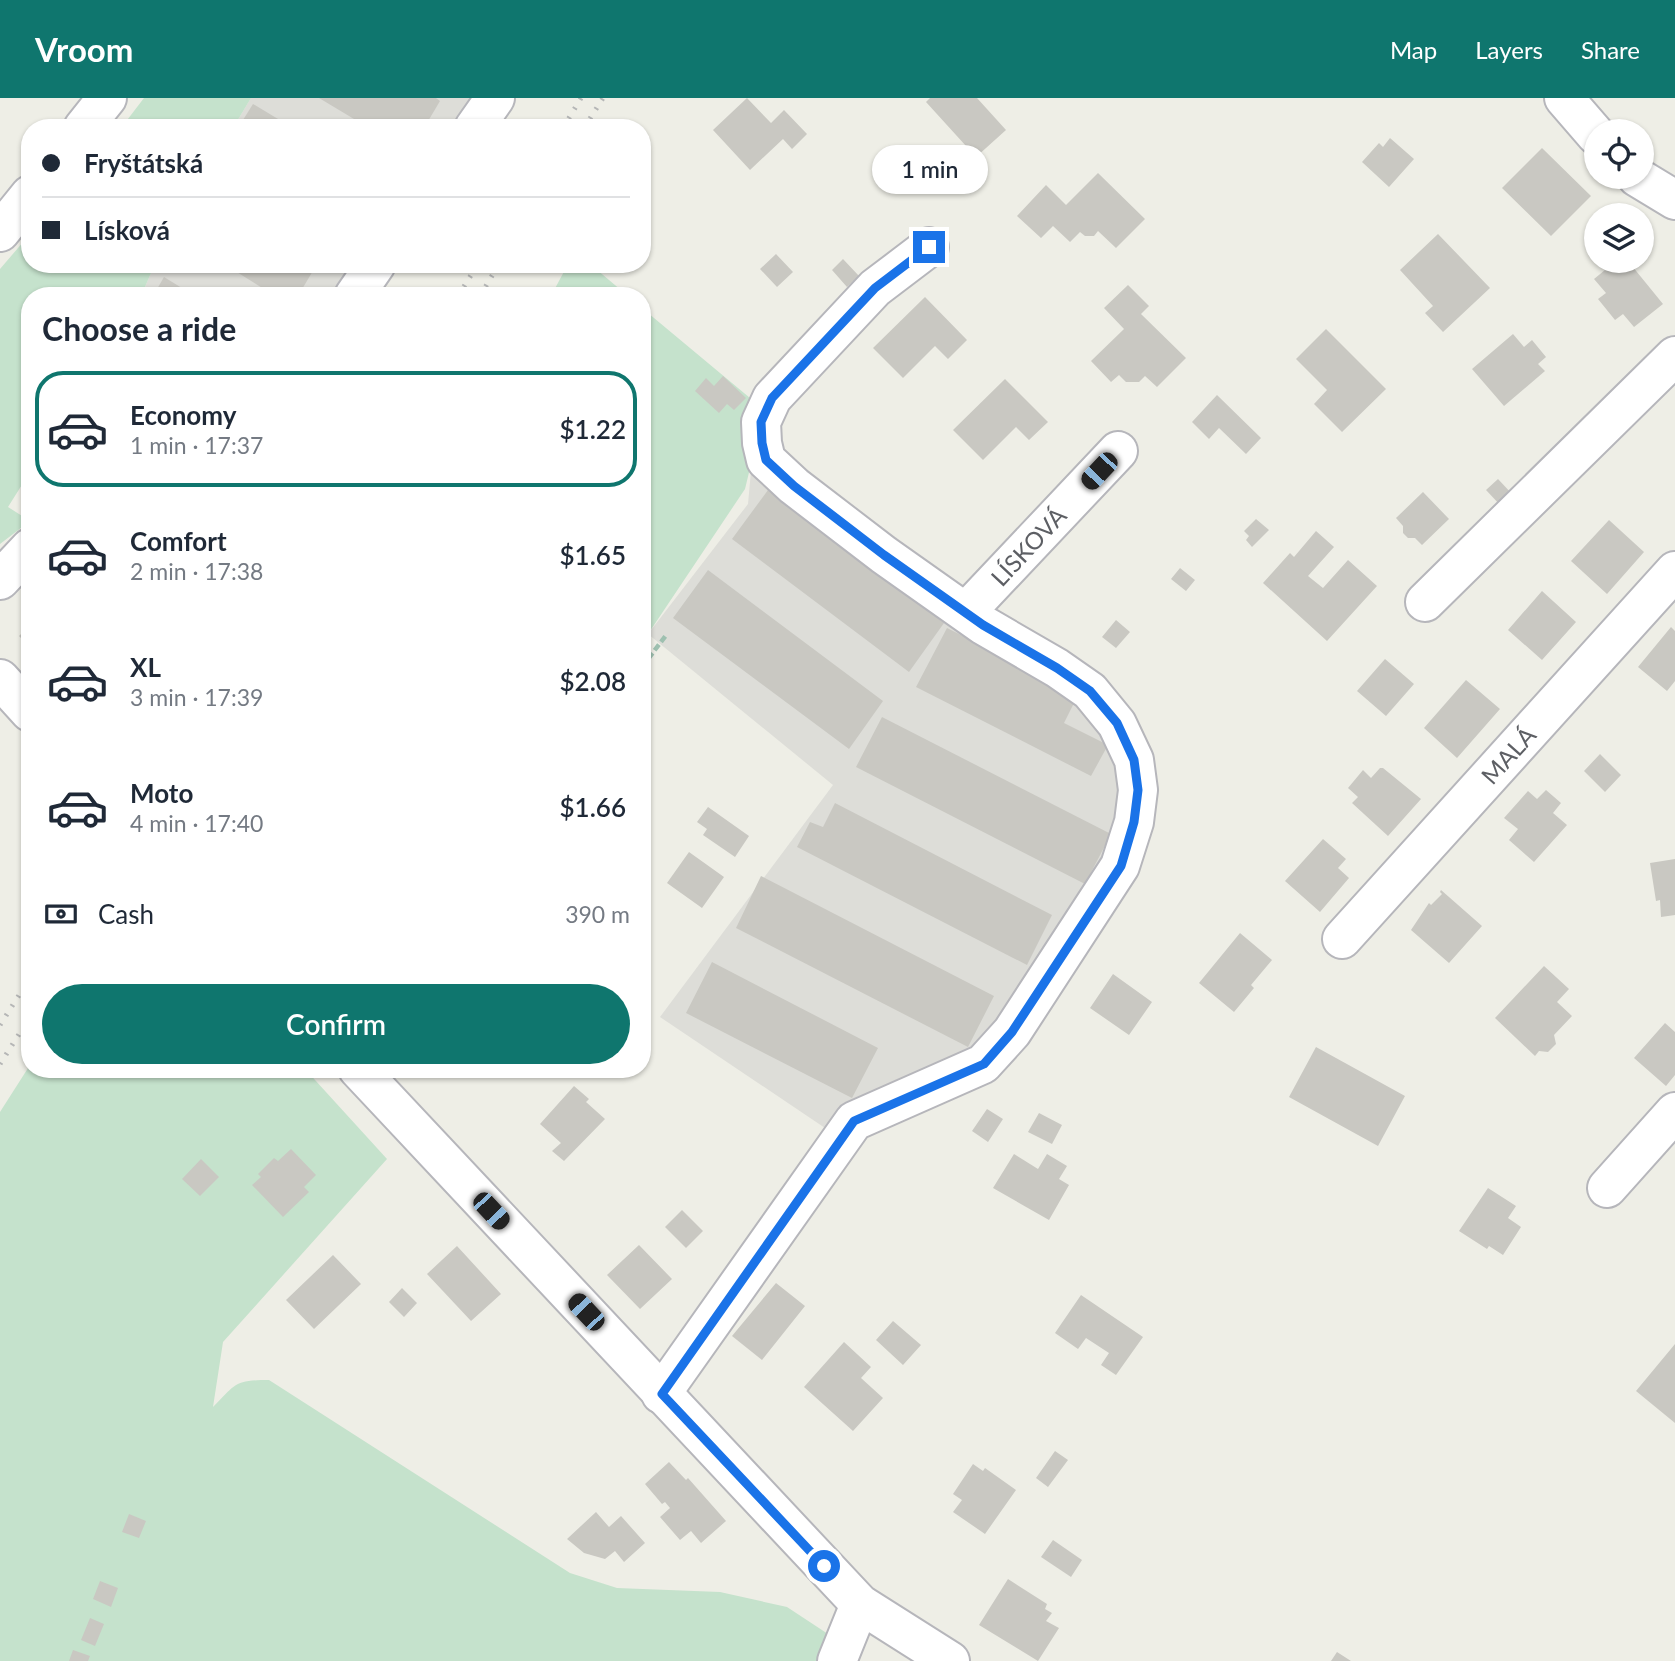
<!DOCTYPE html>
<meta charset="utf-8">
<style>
body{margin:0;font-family:Lato,sans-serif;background:#f2f2f3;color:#1f2937;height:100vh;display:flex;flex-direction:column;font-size:26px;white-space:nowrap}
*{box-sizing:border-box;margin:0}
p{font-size:23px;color:#747a83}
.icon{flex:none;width:38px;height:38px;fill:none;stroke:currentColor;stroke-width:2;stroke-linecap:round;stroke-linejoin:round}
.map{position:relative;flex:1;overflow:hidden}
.panel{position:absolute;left:21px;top:189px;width:630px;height:791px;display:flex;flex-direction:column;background:#fff;border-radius:28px;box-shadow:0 2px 5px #0004}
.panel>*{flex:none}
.banner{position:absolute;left:21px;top:21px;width:630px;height:154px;border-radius:28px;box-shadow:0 2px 5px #0004;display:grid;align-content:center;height:154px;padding:0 21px;background:#fff}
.tools{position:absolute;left:1584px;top:21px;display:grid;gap:14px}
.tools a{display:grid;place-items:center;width:70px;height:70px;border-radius:50%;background:#fff;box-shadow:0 2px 5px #0004;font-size:35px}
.end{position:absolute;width:32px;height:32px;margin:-16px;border:9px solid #1a73e8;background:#fff;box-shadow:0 0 0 4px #fff}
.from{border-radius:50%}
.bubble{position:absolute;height:49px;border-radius:24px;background:#fff;box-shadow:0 2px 5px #0004;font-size:23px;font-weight:600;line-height:49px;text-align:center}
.car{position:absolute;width:21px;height:42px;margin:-21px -10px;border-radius:9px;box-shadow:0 0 5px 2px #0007;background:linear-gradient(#222 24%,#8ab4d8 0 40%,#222 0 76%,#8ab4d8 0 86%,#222 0)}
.banner b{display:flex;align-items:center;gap:24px;height:66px;font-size:26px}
.banner b+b{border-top:2px solid #e0e1e3}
.banner i{width:18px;height:18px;background:#1f2937}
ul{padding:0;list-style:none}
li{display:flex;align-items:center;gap:21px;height:116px;margin:0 14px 10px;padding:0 7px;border:4px solid transparent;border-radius:28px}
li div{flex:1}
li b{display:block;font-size:26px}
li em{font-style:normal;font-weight:600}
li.active{border-color:#0f766e}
li>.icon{width:63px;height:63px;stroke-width:1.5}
h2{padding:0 21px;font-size:32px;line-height:84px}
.pay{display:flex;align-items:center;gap:18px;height:77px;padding:0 21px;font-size:26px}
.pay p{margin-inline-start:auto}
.button{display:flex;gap:14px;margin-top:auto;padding:14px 21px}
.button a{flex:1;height:80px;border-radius:42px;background:#0f766e;color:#fff;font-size:28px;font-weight:600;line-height:80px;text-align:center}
header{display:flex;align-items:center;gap:42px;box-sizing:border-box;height:98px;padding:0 35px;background:#0f766e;color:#fff}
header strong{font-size:33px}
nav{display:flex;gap:38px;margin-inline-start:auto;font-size:24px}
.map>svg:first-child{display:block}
.industrial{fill:#ddddd8}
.green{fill:#c5e2cc}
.building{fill:#c9c8c2}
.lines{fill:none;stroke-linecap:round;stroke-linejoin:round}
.minor-casing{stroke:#b6b6bb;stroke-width:42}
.tertiary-casing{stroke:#b6b6bb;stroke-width:42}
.path{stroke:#9ec0b0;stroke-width:4.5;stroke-dasharray:7 3.5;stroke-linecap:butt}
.minor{stroke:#fff;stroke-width:38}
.tertiary{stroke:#fff;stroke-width:38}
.rail{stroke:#b5b6b6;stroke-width:5;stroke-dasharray:2 9;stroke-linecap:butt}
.route{stroke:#1a73e8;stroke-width:9}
.labels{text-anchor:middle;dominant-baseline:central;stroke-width:5;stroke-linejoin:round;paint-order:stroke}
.street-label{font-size:24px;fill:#5d5f64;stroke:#fff}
</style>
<header>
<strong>Vroom</strong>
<nav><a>Map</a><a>Layers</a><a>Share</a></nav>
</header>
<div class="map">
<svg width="1675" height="1563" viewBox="0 0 1675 1563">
<rect width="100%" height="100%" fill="#eeeee6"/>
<path class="industrial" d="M251,0h228l-20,30h-226z
M155,166h209l-26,32h-197z
M752,362l338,231 44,69 -21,97 -113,171 -72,46 -103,54 -165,-111 173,-232 -185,-151 100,-130z"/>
<path class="green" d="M144,0h107l-18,30h-112z
M30,136v30h125l-14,32h-111v176l-22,35 22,14 -30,23v-275z
M568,166h22l38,32h-77z
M642,210l108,90 2,62 -7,29 -97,145 -6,-5z
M30,967v4h275l82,90 -164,183 -10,65c23,-23 21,-27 56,-27l301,193 47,15 103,4 67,15 41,27 -10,27h-818v-549z"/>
<path class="building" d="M319,0h117l4,3 -16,27h-55z
M747,0l24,25 13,-13 23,24 -15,15 -9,-10 -33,31 -37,-40z
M930,0h47l29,32 -30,27 -50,-55z
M253,6l40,24h-55z
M1390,40l24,21 -25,28 -27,-25 17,-19 4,4z
M1542,50l49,48 -40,40 -49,-48z
M1098,75l47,46 -29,29 -18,-17 -4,5h-9l-5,-4 -10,10 -17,-16 -12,12 -24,-22 29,-31 20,20z
M1438,136l52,54 -47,44 -18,-19 8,-7 -33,-36z
M776,156l17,18 -16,15 -17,-18z
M843,161l16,17 -12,11 -15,-17z
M1616,163h12l35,43 -29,23 -11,-13 -8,6 -17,-21 8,-6 -12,-14z
M224,166h93l-19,32h-23z
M164,179l26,16 -2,3h-35z
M1128,187l21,21 -8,8 45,44 -29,29 -12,-11 -6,6h-13l-7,-7 -8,7 -20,-21 33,-32 -20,-21z
M925,199l42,43 -19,19 -13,-13 -32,32 -30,-30z
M1326,231l60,60 -44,43 -28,-28 13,-14 -31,-31z
M1513,236l11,13 8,-7 14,17 -8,7 7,7 -41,35 -32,-37z
M723,278l23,22 -12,12 -7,-6 -8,9 -24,-22 11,-13 8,8z
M1005,281l43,43 -19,18 -13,-13 -33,33 -30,-30z
M1217,297l44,43 -15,16 -27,-26 -10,11 -17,-17z
M1498,381l15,16 -12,11 -15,-16z
M768,392l176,133 -35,49 -177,-133z
M1423,394l26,27 -27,26 -7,-7h-7l-5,-5v-7l-7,-8z
M1256,421l13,11 -17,17 -6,-7 3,-4 -5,-5z
M1609,422l35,32 -37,42 -36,-33z
M1316,433l18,16 -26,29 15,12 25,-28 29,26 -50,55 -64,-58 27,-30 4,4z
M1180,470l15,12 -9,11 -15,-12z
M708,472l175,131 -34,48 -176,-131z
M1542,493l34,31 -34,38 -34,-30z
M1116,522l14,12 -14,16 -14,-11z
M30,527v22l-11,-11z
M1671,529l4,4v50l-8,10 -29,-24z
M947,530l62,31 65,44 -10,20 44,22 -17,31 -175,-89z
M1385,561l29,25 -28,32 -29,-25z
M1466,582l34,29 -43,49 -33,-30z
M882,619l229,117 -26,50 -229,-117z
M1600,656l21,21 -16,17 -21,-21z
M1380,670h3l38,31 -33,37 -36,-33 6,-6 -10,-9 15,-18 8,8z
M1546,692l15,13 -8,10 14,12 -33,37 -25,-22 9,-11 -14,-11 24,-27 9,8z
M835,705l217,112 -25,50 -230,-118 13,-25 13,5z
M708,709l41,29 -14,21 -32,-22 4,-6 -10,-7z
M1323,741l23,20 -8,9 11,10 -29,34 -35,-31z
M689,754l35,25 -22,31 -35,-25z
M1675,761v56l-14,2 -1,-17 -4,1 -6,-38z
M761,778l233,120 -26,51 -232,-119z
M1441,792l41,36 -33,37 -38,-33 18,-27 2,2 11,-11 -2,-2z
M1240,835l32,27 -21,25 3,3 -20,24 -35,-29z
M712,864l166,86 -26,50 -166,-85z
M1544,868l25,23 -12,13 15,14 -18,19 2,9 -8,8 -9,-1 -4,5 -40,-38z
M1113,876l39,28 -23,33 -39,-27z
M1665,925l10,9v43l-9,11 -32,-28z
M1316,949l89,49 -27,50 -89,-49z
M574,988l15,13 -3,3 19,17 -41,42 -12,-10 9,-8 -21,-19z
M987,1011l16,10 -15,23 -16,-11z
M1039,1015l23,12 -10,19 -24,-12z
M291,1051l25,26 -12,12 5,5 -26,25 -31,-32 9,-8 -3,-3 16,-16 4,3z
M1014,1056l24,15 9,-15 20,12 -8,13 10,6 -20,35 -56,-32z
M201,1061l18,18 -19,19 -18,-17z
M1488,1090l28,18 -8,12 13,9 -18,28 -14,-9 -2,3 -28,-18z
M682,1112l21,21 -17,17 -21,-21z
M639,1147l33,34 -32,30 -33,-34z
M457,1148l44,48 -30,27 -44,-47z
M333,1157l28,29 -47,45 -28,-29z
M776,1185l29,23 -43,54 -30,-24z
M402,1190l15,15 -13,14 -15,-15z
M1081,1197l62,42 -27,38 -15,-10 8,-12 -23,-15 -8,11 -23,-16z
M893,1223l28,24 -18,20 -27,-25z
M844,1244l27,25 -10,11 22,20 -30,33 -49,-44z
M1675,1246v79l-39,-32z
M1055,1353l13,9 -20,27 -12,-9z
M669,1364l17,18 2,-2 38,43 -25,22 -10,-12 -11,9 -20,-23 10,-9 -5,-6 -3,2 -17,-20z
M973,1366l10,7 2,-3 31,22 -31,44 -32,-22 9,-12 -9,-6z
M596,1414l13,15 12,-11 24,27 -21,19 -9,-11 -10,8 -21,-6 -17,-14z
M129,1416l17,7 -7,17 -17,-6z
M1053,1442l29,20 -11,17 -30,-20z
M1008,1481l39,25 -2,5 7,4 -6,8 13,7 -21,33 -59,-36z
M100,1483l18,7 -7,19 -18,-8z
M90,1520l14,6 -9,22 -14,-6z
M73,1552l17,6 -2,5h-19z
M1337,1554l14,9h-20z"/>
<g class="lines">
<defs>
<path id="minor" d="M1564,0l32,37
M83,30l24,-30
M474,30l21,-30
M1637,79l38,23
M0,134l30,-37
M354,198l22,-32
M0,482l30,-32
M1425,504l250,-246
M966,514l152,-161
M1342,841l333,-368
M1607,1090l68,-76
M661,1296l193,-273 129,-57 29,-32 108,-166 14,-44 4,-32 -4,-30 -17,-36 -27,-33 -33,-23 -74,-43 -99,-70 -90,-69 -28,-26 -4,-17 -1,-21 11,-24 103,-110 54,-41
M837,1563l23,-57"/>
<path id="tertiary" d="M0,581l30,33
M358,971l502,535 90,57"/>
</defs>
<use href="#minor" class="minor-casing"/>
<use href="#tertiary" class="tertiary-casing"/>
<path class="path" d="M642,569l25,-33"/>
<use href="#minor" class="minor"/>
<use href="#tertiary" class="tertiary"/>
<path class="rail" d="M563,30l18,-30
M584,30l19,-30
M458,198l20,-32
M480,198l19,-32
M0,927l30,-47
M0,966l30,-47"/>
</g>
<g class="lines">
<path class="route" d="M824,1468l-162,-172 192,-273 130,-57 28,-32 109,-166 13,-44 4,-32 -4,-30 -17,-37 -27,-32 -33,-23 -74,-43 -99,-70 -90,-69 -28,-26 -4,-17 -1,-21 11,-24 103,-110 54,-41"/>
</g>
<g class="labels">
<g class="street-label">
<text transform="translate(1028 448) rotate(-47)">LÍSKOVÁ</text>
<text transform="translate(1508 657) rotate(-48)">MALÁ</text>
</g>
</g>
</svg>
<div class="tools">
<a><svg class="icon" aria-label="locate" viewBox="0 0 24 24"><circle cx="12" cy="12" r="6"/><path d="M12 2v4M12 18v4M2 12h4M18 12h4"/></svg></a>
<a><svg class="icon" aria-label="layers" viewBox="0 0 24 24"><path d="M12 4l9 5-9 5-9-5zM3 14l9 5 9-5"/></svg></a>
</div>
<i class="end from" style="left:824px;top:1468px"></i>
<i class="end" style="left:929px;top:149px"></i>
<div class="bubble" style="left:872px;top:47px;width:116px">1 min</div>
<i class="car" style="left:1099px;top:373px;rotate:223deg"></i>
<i class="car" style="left:491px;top:1113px;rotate:137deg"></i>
<i class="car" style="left:586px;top:1214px;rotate:317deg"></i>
<div class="banner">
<b><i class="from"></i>Fryštátská</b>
<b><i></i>Lísková</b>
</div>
<section class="panel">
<h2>Choose a ride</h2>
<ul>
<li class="active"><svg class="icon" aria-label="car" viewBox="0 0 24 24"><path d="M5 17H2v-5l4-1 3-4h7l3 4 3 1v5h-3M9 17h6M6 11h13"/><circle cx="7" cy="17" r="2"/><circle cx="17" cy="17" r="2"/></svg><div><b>Economy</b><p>1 min · 17:37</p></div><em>$1.22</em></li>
<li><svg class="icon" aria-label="car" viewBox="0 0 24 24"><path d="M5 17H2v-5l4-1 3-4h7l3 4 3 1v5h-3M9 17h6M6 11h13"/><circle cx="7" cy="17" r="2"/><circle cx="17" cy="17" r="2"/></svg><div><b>Comfort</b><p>2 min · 17:38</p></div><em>$1.65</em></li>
<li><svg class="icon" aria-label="car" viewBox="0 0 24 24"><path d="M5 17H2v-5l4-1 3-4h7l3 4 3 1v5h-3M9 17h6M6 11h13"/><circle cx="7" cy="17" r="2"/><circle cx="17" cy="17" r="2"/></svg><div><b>XL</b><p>3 min · 17:39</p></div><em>$2.08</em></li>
<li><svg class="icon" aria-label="car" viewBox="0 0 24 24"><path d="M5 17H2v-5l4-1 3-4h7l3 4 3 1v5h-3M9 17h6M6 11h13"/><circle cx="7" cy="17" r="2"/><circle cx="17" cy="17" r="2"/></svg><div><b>Moto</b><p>4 min · 17:40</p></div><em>$1.66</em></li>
</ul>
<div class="pay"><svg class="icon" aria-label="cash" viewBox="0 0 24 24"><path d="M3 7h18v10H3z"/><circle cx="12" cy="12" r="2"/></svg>Cash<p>390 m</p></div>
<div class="button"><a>Confirm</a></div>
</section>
</div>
